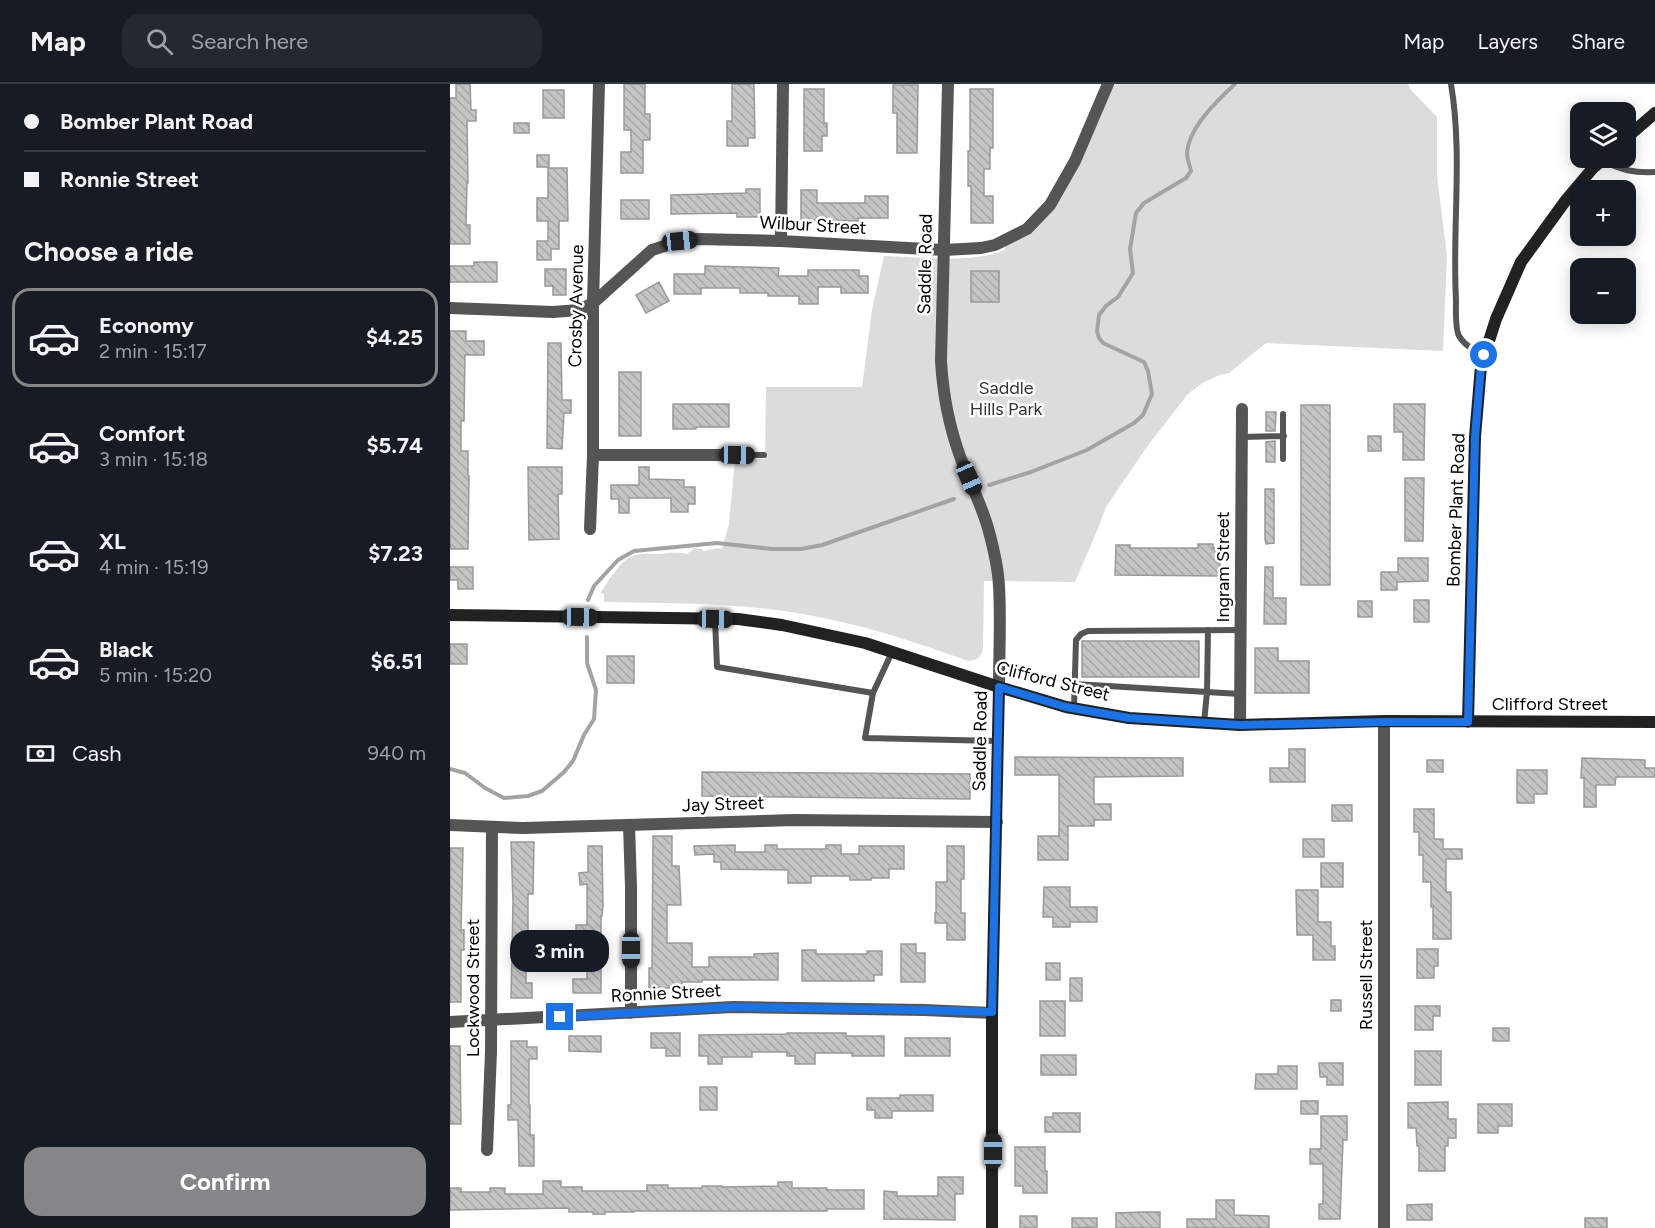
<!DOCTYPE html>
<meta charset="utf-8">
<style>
body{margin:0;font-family:Figtree,sans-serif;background:#242831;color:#f1f3f6;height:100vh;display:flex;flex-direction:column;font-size:22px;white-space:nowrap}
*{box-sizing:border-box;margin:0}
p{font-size:20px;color:#9ea1a6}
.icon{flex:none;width:33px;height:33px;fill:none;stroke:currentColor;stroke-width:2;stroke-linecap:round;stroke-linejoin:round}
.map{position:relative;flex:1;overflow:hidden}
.sheet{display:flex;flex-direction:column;background:#171b24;width:450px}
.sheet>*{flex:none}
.guide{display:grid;align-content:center;height:132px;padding:0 24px;background:#171b24}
.tools{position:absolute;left:1120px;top:18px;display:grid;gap:12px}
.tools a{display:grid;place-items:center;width:66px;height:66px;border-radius:12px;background:#171b24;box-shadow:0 3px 15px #0003;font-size:30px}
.end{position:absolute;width:27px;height:27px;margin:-14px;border:8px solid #1a73e8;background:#fff;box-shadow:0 0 0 3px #fff}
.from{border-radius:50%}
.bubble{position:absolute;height:42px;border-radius:18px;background:#171b24;box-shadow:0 3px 15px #0003;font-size:20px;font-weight:700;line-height:42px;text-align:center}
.car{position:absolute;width:18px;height:36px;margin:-18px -9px;border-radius:8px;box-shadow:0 0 4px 2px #0007;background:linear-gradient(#222 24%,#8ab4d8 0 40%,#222 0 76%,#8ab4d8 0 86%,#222 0)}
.guide b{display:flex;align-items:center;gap:21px;height:57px;font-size:22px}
.guide b+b{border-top:2px solid #363941}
.guide i{width:15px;height:15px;background:#f1f3f6}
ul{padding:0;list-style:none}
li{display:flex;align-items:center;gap:18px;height:99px;margin:0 12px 9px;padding:0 12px;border:3px solid transparent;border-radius:18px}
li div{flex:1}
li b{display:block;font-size:22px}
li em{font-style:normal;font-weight:700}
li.active{border-color:#858687}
li>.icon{width:54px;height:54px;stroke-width:1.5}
h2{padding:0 24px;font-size:27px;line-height:72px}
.pay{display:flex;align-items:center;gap:15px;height:66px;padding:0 24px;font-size:22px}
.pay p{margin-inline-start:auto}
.primary-button{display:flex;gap:12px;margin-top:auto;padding:12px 24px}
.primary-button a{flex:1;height:69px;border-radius:18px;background:#858687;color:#fff;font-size:24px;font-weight:700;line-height:69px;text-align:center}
header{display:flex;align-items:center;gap:36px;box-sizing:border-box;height:84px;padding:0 30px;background:#171b24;border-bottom:2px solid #363941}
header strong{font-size:28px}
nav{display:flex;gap:33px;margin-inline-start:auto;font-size:21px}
.search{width:420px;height:54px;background:#242831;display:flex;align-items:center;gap:15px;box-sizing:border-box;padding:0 21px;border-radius:18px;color:#9ea1a6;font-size:22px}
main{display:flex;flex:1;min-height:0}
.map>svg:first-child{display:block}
.green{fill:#dcdcdc}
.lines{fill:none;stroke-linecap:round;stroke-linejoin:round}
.stream{stroke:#a3a3a3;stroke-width:4}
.building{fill:url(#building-back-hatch);stroke:#999;stroke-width:1.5}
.lane{stroke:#555;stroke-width:6}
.street{stroke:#555;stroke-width:12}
.secondary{stroke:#222;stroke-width:12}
.route{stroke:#1a73e8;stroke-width:8}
.labels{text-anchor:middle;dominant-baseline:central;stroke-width:5;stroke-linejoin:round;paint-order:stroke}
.street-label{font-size:18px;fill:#000;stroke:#fff}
.park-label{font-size:18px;fill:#333;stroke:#fff}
</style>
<header>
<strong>Map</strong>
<div class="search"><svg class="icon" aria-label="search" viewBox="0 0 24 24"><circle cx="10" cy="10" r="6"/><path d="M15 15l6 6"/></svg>Search here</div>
<nav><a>Map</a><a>Layers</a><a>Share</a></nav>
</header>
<main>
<section class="sheet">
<div class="guide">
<b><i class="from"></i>Bomber Plant Road</b>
<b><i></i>Ronnie Street</b>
</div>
<h2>Choose a ride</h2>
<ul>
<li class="active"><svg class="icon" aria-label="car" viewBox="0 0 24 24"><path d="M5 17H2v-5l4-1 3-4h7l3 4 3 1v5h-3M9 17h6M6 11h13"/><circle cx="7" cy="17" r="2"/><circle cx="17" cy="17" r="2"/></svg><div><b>Economy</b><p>2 min · 15:17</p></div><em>$4.25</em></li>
<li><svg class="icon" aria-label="car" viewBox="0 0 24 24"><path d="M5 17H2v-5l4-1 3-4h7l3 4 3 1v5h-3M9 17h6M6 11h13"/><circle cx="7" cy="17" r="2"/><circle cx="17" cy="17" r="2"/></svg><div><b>Comfort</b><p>3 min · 15:18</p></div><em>$5.74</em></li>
<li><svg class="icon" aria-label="car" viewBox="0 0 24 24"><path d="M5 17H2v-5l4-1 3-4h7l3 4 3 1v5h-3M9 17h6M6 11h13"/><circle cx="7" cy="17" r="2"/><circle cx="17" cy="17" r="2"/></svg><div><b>XL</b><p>4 min · 15:19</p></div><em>$7.23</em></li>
<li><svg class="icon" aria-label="car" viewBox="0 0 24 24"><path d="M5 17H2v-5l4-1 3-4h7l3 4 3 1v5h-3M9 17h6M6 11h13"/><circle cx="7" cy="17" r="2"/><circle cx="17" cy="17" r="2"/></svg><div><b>Black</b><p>5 min · 15:20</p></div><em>$6.51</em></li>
</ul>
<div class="pay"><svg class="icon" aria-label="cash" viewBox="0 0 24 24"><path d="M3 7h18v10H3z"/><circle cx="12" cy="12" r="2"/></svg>Cash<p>940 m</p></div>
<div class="primary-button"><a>Confirm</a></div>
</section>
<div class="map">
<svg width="1205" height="1144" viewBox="0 0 1205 1144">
<defs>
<pattern id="building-back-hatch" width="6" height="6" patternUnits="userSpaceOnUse" patternTransform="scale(1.5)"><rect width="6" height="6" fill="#c4c4c4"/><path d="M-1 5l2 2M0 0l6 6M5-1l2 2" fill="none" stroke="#a7a7a7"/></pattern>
</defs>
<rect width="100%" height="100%" fill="#fff"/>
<path class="green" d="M664,0h294l3,6 26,27v59l10,80 -4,95 -177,-8 -37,30 -9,2 -16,7 -16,12 -42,54 -40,59 -7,19 -24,56 -91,-1 -1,66c-1,10 -6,14 -15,14 -65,-24 -131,-44 -199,-52 -55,-6 -110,-6 -165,-7v-8l-4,-1 1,-1c8,-11 19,-33 34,-37 8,-2 16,-1 24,-1 10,-1 17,-2 28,0l7,-6 8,1 1,2 14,-3 5,1 7,-25 6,-65h30l1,-72h96l10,-77 12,-54c38,1 86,8 121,-6v-4l19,-11 54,-71 22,-46z"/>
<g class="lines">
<path class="stream" d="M539,401l42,-13 56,-22 47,-27 9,-8 9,-21 -4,-23 -4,-9 -41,-19 -4,-5 -2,-7 2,-16 7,-9 12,-9 15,-24 -3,-24 6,-36 8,-10 42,-25 5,-7c-1,-5 -4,-12 -4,-18 2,-26 30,-52 48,-69
M138,516l6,-14 24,-26 16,-9 83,-8 55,6h29l21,-4 132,-46
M0,685l15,4 20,15 19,10 24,-2 14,-5 22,-19 9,-11 11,-26 10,-16 2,-29 -9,-27v-26"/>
</g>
<path class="building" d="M6,0h14l1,26h5v11h-9l1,62h-1l-1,42h4v19h-20v-146h6z
M174,0h21v30h5v26h-7v33h-22v-21h10v-22h-7z
M282,0h22l1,54h-7v8h-21v-25h5z
M443,1h25l-1,68h-20v-40h-4z
M354,5h20v34h3v13h-5v15h-18z
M520,5h23v59h-3v21h-6v27h9v27h-22v-37h-3v-35h2z
M93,6h21v28h-21z
M64,39h15v10h-15z
M87,71h12v12h-12z
M98,84h19l1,53h-9v28h-8v11h-14v-19h11v-20h-11v-23h11z
M296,105h14v28h-23v-4l-66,1v-19l75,-2z
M351,106h16v13h48v-7h23v22h-30v3l-57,-1z
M171,116h28v19h-28z
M24,178h23v20h-47v-16h24z
M255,182l74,2 -1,8h30v-6h51v6h9v17h-27v-6h-23v17h-19v-8h-31v-3h-28v-5h-39v6h-27v-20h31z
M95,185h21v26h-13v-9h-8z
M521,187h28v31h-28z
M209,198l10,19 -23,12 -10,-18z
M0,247h16v10h18v14h-19l-1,66h-3v30h7v25h1l-1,73h-17l-1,-6z
M98,259h13l1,57h9v13h-7l-2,36 -15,-1z
M169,288h22v64h-22z
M223,320h56v23h-33v2h-23z
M944,320h31l-1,56h-21v-28h-9z
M851,321h29v180h-29z
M816,328h10l-1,19h-9z
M918,352h13v15h-13z
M825,357v21h-9v-20z
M78,383h34v27h-4l1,45 -30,1z
M189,383h10v12l35,1v7h11v17h-7v8h-17v-14h-42v15h-10v-14h-8v-14h28z
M955,394h19l-1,63h-18z
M815,405h9v54l-8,1 -1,-5z
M748,460h15v4h7v28l-105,-1 1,-30h14v3h68z
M948,474h30v23l-31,1v8h-16v-18h17z
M0,483h23v22h-15v-9h-8z
M815,483h8v31h13v26h-22z
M964,516h15v22h-15z
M908,517h14v16h-14z
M632,557h117v36h-117z
M0,560h17v20h-17z
M805,564h23v13h31v32h-54z
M157,572h27v27h-27z
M839,665h16v33h-35v-14h19z
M565,673l168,1v18l-89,1v27h17v16h-17v6h-26v34h-30v-24h21v-61h-44z
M1132,674l63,2v8h10v9h-39l-1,8h-19v22h-12v-29h-3z
M977,676h16v12h-16z
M1067,686h30v24h-13v9h-17z
M252,688l268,2v25l-268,-3z
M882,721h20v16h-20z
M964,725h20v30h9v10h19v10h-16v33h5v47h-18v-32h-2v-25h-8v-27h-4v-23h-5z
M203,752h19v30h7l2,39h-14v38h25v24h17v-10h45v-3l24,-1v27h-76v2h-20v6h-33v-20h3z
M853,755h21v18h-21z
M61,758h23l-1,52h-5v41h5v14h-7v34h6v15h-21l2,-96z
M285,761v7h30v-7h12v4h49v-4h15v9h18v-8h45v23h-15v9h-18v2h-21v-4h-39v7h-23v-13l-67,-1v-7h-7v-8l-19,1 -1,-9z
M138,762h14l1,59 -1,11h-1v77h-28v-14h14v-37h-3v-8h-8v-9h11v-41l-7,1 -1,-12 9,-1z
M497,762h17v33h-3v34h4v27h-18v-17h-12v-10h1v-31h11z
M0,764h13l-2,82h3v20h-3v52h-11z
M871,779h22v24h-22z
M594,803h26v20h27v15h-27v5h-17v-10h-10z
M846,806h22v32h13v24h4v14h-22v-25h-16z
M451,860h15v9h9v29h-24z
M967,865h21v17h-4v12h-17z
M352,866h14v4h51v-3h15v24h-8v6h-72z
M596,879h14v17h-14z
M620,894h12v23h-12z
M881,916h10v11h-10z
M590,917h25v35h-25z
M965,922h25v10h-7v14h-18z
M1043,944h16v13h-16z
M201,949h29v23h-14v-8h-15z
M337,949h59v3h38v20h-32v-3h-37v11h-20v-8h-8v-4h-35v5h-30v7h-14v-8h-9v-21l88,-1z
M119,952h32v16l-32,-1z
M455,954h45v18h-45z
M61,957h16v6h10v12h-8v46h1v30h4v31h-15l-1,-46h-10v-15h3z
M0,962h10l1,78h-11z
M965,967h26v34h-26z
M591,971h35v20h-35z
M869,979h24v22h-16v-8h-7z
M828,982h19v23h-42l1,-15h22z
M250,1003h17v23h-17z
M450,1011h33v16h-41v7h-17v-8h-8v-12h33z
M851,1017h17v13h-17z
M998,1018v17h8v19h-8v8h-3v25h-26v-25h-2l-1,-18h-8v-25z
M1028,1020h34v22h-14v7h-20z
M603,1029h27v19h-35v-15h8z
M871,1032h26v24h-4l-3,79h-21v-15h4v-40h-13v-15h11z
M565,1063h30v24h2v22h-24v-7h-8z
M488,1093h25v17h-8v26l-71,-1v-28l13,1v4h41z
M93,1097h18v6h21v4h65v-6h21v3h34v-2h20v1l56,-1v-4h14v6h35v2h37v19h-37v2h-193v1h-29v2h-12v-2h-24v-4l-119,2v-22h11v4h29v-4h15v6h38z
M766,1116h18v15l35,1v12h-82v-9h29z
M982,1120v16h-25v-15z
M694,1128h16v16h-44v-15z
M570,1132h17v12h-17z
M622,1134h25v9l-25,1z
M1135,1134h22v10h-22z"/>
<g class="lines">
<path class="lane" d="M1001,0c12,71 1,144 5,216 0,9 -1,29 3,36 6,10 15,14 25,19
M1152,77c21,9 30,12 53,11
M833,330v45
M792,353l42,-1
M287,371h27
M265,535l2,48 156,26 -8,45 133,3
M625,600l165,10
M423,609l19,-41
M624,624l2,-68 5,-6 7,-3 152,-1
M754,639l3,-31 1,-62"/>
<path class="street" d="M498,0l-7,277c2,34 8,66 20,98 9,23 20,45 27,69 5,18 10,39 11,58 2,34 0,68 0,101
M331,157l2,-157
M0,224l103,4 26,-2 14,-7 59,-53 28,-9 17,-2 84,2 163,9 37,-2 14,-3 32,-16 23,-24 25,-44 33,-77
M143,371h144
M140,445l3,-74v-152l6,-219
M790,641l2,-316
M0,741l73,3 271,-8 203,2
M179,741l2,62v126
M0,938l283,-15 191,3 68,3
M37,1066l4,-98 1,-225
M934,1144v-507"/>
<path class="secondary" d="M1176,54l29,-25
M0,531l288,4 44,6 83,18 134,44 67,20 63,11 111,7 144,-4 271,1
M1018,638l7,-285 6,-71 15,-47 25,-57 45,-62 27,-32 12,-10
M542,1144v-215l7,-326"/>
</g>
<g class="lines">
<path class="route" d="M110,933l173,-10 191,3 68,2 7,-325 67,20 63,11 111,7 144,-3h84l7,-285 6,-71 3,-11"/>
</g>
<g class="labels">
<g class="street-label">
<text transform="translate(363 141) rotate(3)">Wilbur Street</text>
<text transform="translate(475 180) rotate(-89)">Saddle Road</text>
<text transform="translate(126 222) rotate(-89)">Crosby Avenue</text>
<text transform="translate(1006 426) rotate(-88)">Bomber Plant Road</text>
<text transform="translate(773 483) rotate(-90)">Ingram Street</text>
<text transform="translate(603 597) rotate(14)">Clifford Street</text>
<text x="1100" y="620">Clifford Street</text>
<text transform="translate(530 657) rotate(-89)">Saddle Road</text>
<text transform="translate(273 720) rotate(-2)">Jay Street</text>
<text transform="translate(916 891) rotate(-90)">Russell Street</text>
<text transform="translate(23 904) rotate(-90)">Lockwood Street</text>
<text transform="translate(216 909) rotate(-3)">Ronnie Street</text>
</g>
<g class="park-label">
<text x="556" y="304">Saddle<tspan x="556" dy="21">Hills Park</tspan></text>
</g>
</g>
</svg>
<div class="tools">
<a><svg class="icon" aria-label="layers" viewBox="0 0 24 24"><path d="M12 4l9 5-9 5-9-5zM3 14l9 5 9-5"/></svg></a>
<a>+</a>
<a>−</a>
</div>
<i class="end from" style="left:1034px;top:271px"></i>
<i class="end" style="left:110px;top:933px"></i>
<div class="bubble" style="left:60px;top:846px;width:99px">3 min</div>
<i class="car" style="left:230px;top:157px;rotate:84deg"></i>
<i class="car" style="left:287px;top:371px;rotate:91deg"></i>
<i class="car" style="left:519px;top:394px;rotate:156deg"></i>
<i class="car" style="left:130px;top:533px;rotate:91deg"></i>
<i class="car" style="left:265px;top:535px;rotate:91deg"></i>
<i class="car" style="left:181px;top:866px;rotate:180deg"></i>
<i class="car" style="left:543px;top:1067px;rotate:0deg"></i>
</div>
</main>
